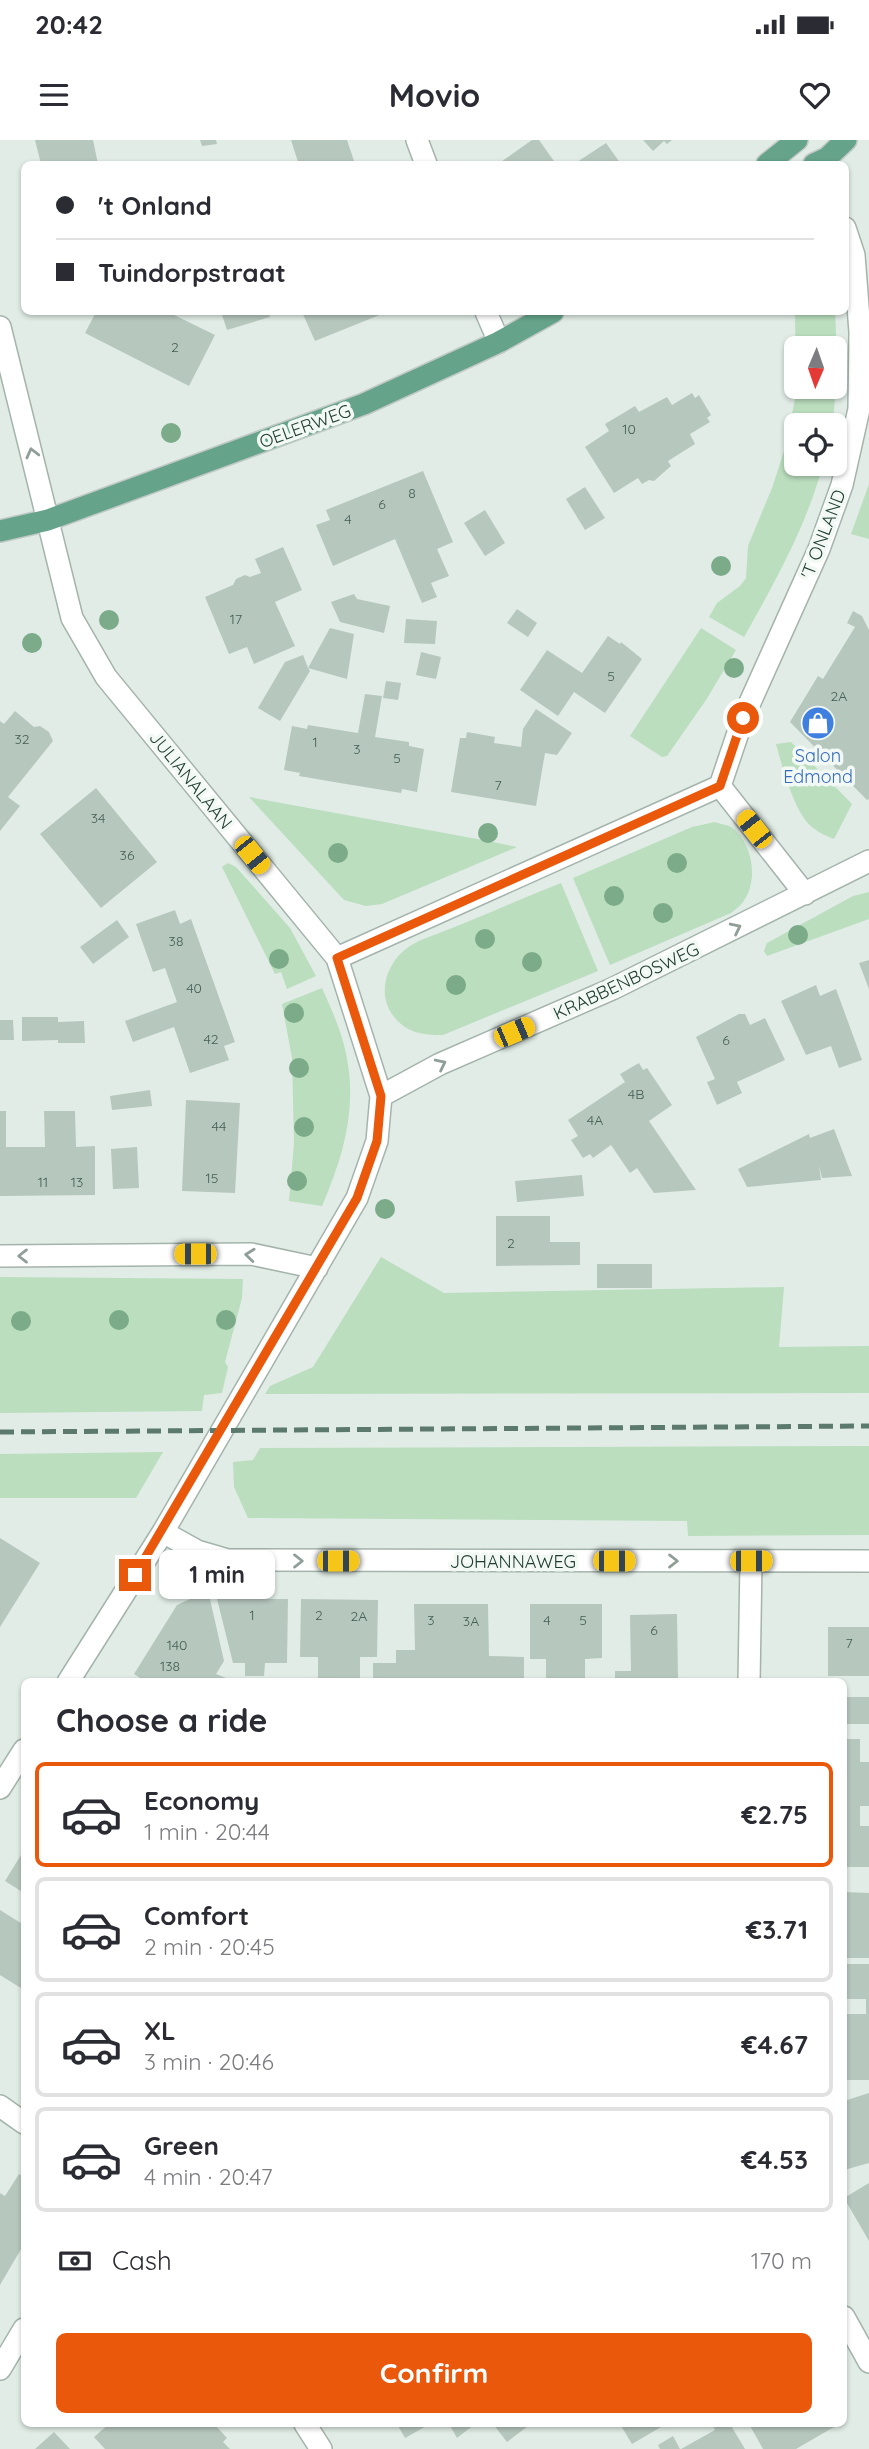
<!DOCTYPE html>
<meta charset="utf-8">
<style>
body{margin:0;font-family:Quicksand,sans-serif;background:#f2f2f3;color:#2b2b33;height:100vh;display:flex;flex-direction:column;font-size:26px;white-space:nowrap}
*{box-sizing:border-box;margin:0}
p{font-size:23px;color:#7c7c81}
.icon{flex:none;width:38px;height:38px;fill:none;stroke:currentColor;stroke-width:2;stroke-linecap:round;stroke-linejoin:round}
.map{position:relative;flex:1;overflow:hidden}
.details{position:absolute;left:21px;top:1538px;width:826px;height:749px;display:flex;flex-direction:column;background:#fff;border-radius:10px;box-shadow:0 2px 5px #0004}
.details>*{flex:none}
.top-card{position:absolute;left:21px;top:21px;width:828px;height:154px;border-radius:10px;box-shadow:0 2px 5px #0004;display:grid;align-content:center;height:154px;padding:0 35px;background:#fff}
.needle{width:46px;rotate:182deg}
.fabs{position:absolute;left:784px;top:196px;display:grid;gap:14px}
.fabs a{display:grid;place-items:center;width:63px;height:63px;border-radius:10px;background:#fff;box-shadow:0 2px 5px #0004;font-size:35px}
.end{position:absolute;width:32px;height:32px;margin:-16px;border:9px solid #ea580c;background:#fff;box-shadow:0 0 0 4px #fff}
.from{border-radius:50%}
.bubble{position:absolute;height:49px;border-radius:10px;background:#fff;box-shadow:0 2px 5px #0004;font-size:23px;font-weight:700;line-height:49px;text-align:center}
.car{position:absolute;width:21px;height:42px;margin:-21px -10px;border-radius:9px;box-shadow:0 0 5px 2px #0007;background:linear-gradient(#f5c518 24%,#345 0 40%,#f5c518 0 76%,#345 0 86%,#f5c518 0)}
.top-card b{display:flex;align-items:center;gap:24px;height:66px;font-size:26px}
.top-card b+b{border-top:2px solid #e1e1e2}
.top-card i{width:18px;height:18px;background:#2b2b33}
ul{padding:0;list-style:none}
li{display:flex;align-items:center;gap:21px;height:105px;margin:0 14px 10px;padding:0 21px;border:4px solid #e1e1e2;border-radius:10px}
li div{flex:1}
li b{display:block;font-size:26px}
li em{font-style:normal;font-weight:700}
li.on{border-color:#ea580c}
li>.icon{width:63px;height:63px;stroke-width:1.5}
h2{padding:0 35px;font-size:32px;line-height:84px}
.pay{display:flex;align-items:center;gap:18px;height:77px;padding:0 35px;font-size:26px}
.pay p{margin-inline-start:auto}
.action{display:flex;gap:14px;margin-top:auto;padding:14px 35px}
.action a{flex:1;height:80px;border-radius:10px;background:#ea580c;color:#fff;font-size:28px;font-weight:700;line-height:80px;text-align:center}
.status{display:flex;justify-content:space-between;align-items:center;height:49px;padding:0 35px;background:#fff;direction:ltr}
.status svg{height:19px;fill:currentColor}
header{display:flex;justify-content:space-between;align-items:center;height:91px;padding:0 35px;background:#fff;font-size:32px;font-weight:700}
.map>svg:first-child{display:block}
.green{fill:#badebe;fill-rule:evenodd}
.building{fill:#b6c7be}
.lines{fill:none;stroke-linecap:round;stroke-linejoin:round}
.minor-casing{stroke:#a4b4ac;stroke-width:24}
.major-casing{stroke:#c1c9c6;stroke-width:24}
.minor{stroke:#fff;stroke-width:21}
.major{stroke:#65a38a;stroke-width:21}
.rail{stroke:#5b796d;stroke-width:5;stroke-dasharray:14 7;stroke-linecap:butt}
.tree{fill:#7cab89}
.oneway{stroke:#909e98}
.route{stroke:#ea580c;stroke-width:9}
.labels{text-anchor:middle;dominant-baseline:central;stroke-width:7;stroke-linejoin:round;paint-order:stroke}
.number-label{font-size:14px;fill:#466055}
.street-label{font-size:18px;fill:#213d32;stroke:#f2f9f4}
.shop-label{font-size:18px;fill:#366cbe;stroke:#f2f9f4}
</style>
<div class="status"><b>20:42</b><svg viewBox="0 0 49 12"><path d="M0 12V9h3v3zM5 12V6h3v6zM10 12V3h3v9zM15 12V0h3v12zM26 1h20v11H26zM47 4h2v5h-2z"/></svg></div>
<header><svg class="icon" aria-label="menu" viewBox="0 0 24 24"><path d="M4 6h16M4 12h16M4 18h16"/></svg>Movio<svg class="icon" aria-label="heart" viewBox="0 0 24 24"><path d="M12 20l-8-8c-3-5 5-10 8-4 3-6 11-1 8 4z"/></svg></header>
<div class="map">
<svg width="869" height="2309" viewBox="0 0 869 2309">
<rect width="100%" height="100%" fill="#e1ece6"/>
<path class="green" d="M795,172h12l1,1 27,-1c2,38 3,75 -3,113h-36v39h27c-16,61 -48,118 -79,173l-35,-20 8,-14 23,-17 6,-8 2,-32 24,-58 14,-43 10,-52zM796,208h39v39h-39z
M869,344v55l-18,-5z
M701,488l35,22 -30,50 -39,56 -5,1 -32,-21z
M791,602l61,62 -18,35c-10,-4 -21,-9 -28,-18 -14,-18 -24,-55 -30,-77z
M249,657l239,44 29,6 -135,57 -16,2 -22,-6z
M715,682c4,2 11,2 16,5 22,15 28,54 12,75 -3,4 -8,8 -12,11l-121,52 -37,-87 119,-51z
M228,723l8,4 54,61 26,48 -29,13 -6,-17 -6,2 -53,-107z
M561,743l37,88 -155,64c-21,0 -38,-2 -51,-21 -15,-22 -5,-51 15,-66 14,-10 34,-15 50,-22 34,-14 69,-29 104,-43z
M869,752v27l-102,37 -3,-5 3,-8 86,-47z
M322,848c7,16 15,33 20,50 18,60 4,112 -20,168l-33,-5 5,-58 -2,-85 -10,-54z
M381,1117l63,36 340,-6 -5,60 90,-1v47l-604,1 5,-8 43,-19z
M0,1137l243,2 -1,19 -17,64 3,5 -6,26 -18,2 -2,16 -202,2z
M869,1306v89l-181,1 -1,-15 -439,-3 -14,-31 -1,-25 20,-2 7,-12z
M163,1312l-27,46h-136v-44z"/>
<path class="building" d="M35,0h58l5,24h-57z
M200,0h16l1,4 -15,2z
M291,0h56l8,24h-64l7,-2z
M532,0h7l17,24h-58z
M643,0h29l-5,4 -3,-3 -11,10z
M606,3l15,21h-47z
M96,172h72l47,23 -26,51 -104,-53z
M221,172h47l2,5 -43,13z
M302,172h85l-72,29z
M692,253l3,5 4,-3 12,20 -4,3 3,4 -20,12 5,10 -27,17 3,5 -17,15 -5,-1 -7,4 -4,-6 -24,15 -29,-46 24,-16 -4,-7 30,-18 4,6 28,-15 5,8z
M423,331l30,71 -16,7 12,27 -18,7 6,14 -15,6 -27,-64 -62,27 -17,-41 14,-5 -4,-10z
M585,347l20,31 -20,12 -19,-31z
M485,370l20,33 -20,13 -21,-33z
M283,407l19,43 -27,12 20,44 -41,18 -7,-17 -18,7 -24,-57 28,-12 3,-6 9,-4 5,2 11,-4 -6,-14z
M354,454l3,5 33,7 -6,27 -44,-11 -9,-20z
M517,469l20,14 -9,14 -21,-14z
M853,471l9,5 7,14v169l-2,1 -77,-78 28,-46 5,3 32,-52 -8,-4z
M406,479l31,2 -2,23 -31,-1z
M330,488l24,6 -7,45 -39,-11 2,3 -30,50 -22,-13 27,-46 18,-7 5,13z
M608,496l12,8 1,-2 21,17 -37,54 -31,-21 -16,24 -38,-26 27,-40 35,23z
M421,512l20,5 -5,22 -20,-4z
M386,541l15,2 -3,17 -15,-2z
M365,554l17,2 -7,41 34,5v4l15,3 -7,43 -15,-3 -1,4 -67,-11 -35,-6 1,-3 -16,-3 8,-44 15,3 1,-4 50,8z
M536,569l36,24 -15,22 -12,-2 -9,53 -85,-14 9,-54h6l1,-6 28,5 -1,6 27,4 2,-18z
M15,571l19,16 6,-1 9,6 4,9 -45,56 12,9 -20,25v-110l4,3z
M96,648l61,74 -56,46 -61,-74z
M175,770l5,14 11,-5 44,123 -11,4 5,14 -39,13 -16,-46 -41,15 -8,-21 52,-19 -12,-34 -12,4 -17,-48z
M117,780l12,17 -36,27 -13,-17z
M869,820v29l-10,-26z
M816,845l4,11 16,-7 26,71 -23,8 -8,-22 -25,9 -25,-54z
M739,874h6l5,11 15,-7 20,42 -48,22 5,11 -25,12 -10,-23 8,-3 -19,-42z
M22,877h36v5l26,-1 1,22h-27v-3l-36,1z
M0,880h13l1,20h-14z
M639,923l4,7 4,-2 25,37 -23,16 47,69 -42,3 -17,-25 -7,5 -19,-28 -18,13 -3,-4 -7,4 -12,-18 7,-4 -10,-16 57,-38 -5,-8z
M150,950l2,16 -40,4 -2,-14z
M186,960l54,3 -5,90 -53,-2z
M0,971h6v36h39l-1,-36h31l1,36 19,-1v49l-95,1z
M834,989l18,47 -30,2 -3,-13 2,15 -74,7 -9,-18 71,-35 1,4z
M137,1007l2,41 -26,1 -2,-40z
M582,1035l2,21 -67,6 -2,-21z
M496,1076h54v26h30v23l-84,1z
M597,1124h55v24h-55z
M0,1398l40,25 -40,64z
M190,1459h20l14,62 -8,13 20,8h-90l-12,-8 43,-69z
M217,1459h71l-1,64h-22l-1,13h-19v-13h-12z
M301,1459l77,1 -1,57h-17v25h-42v-25h-18z
M414,1464h74l1,52 35,1v25h-151v-19h23v-13h19z
M530,1464h72v54l-17,1v23h-39v-23h-16z
M677,1474l1,65 -63,3v-11h16l-1,-56z
M828,1487h41v49h-41z
M844,1557h25v27h-25z
M844,1599h16v23h9v44h-9v20h9v41h-25z
M24,1710v43l-19,-12z
M844,1752l25,1v65h-25z
M0,1770l24,15v65l-24,-15z
M844,1824h25v116h-25v-66h22v-15h-22z
M869,1953v70l-25,7v-69z
M19,2034l5,3v67l-24,41v-92l5,3z
M869,2043v58l-25,-43z
M109,2284h105l13,14 -4,4 7,7h-125l-11,-12z
M397,2284h33l-25,14z
M449,2284h26l-18,14z
M493,2284h34l1,2 -21,16z
M620,2284h39l2,3 -29,17z
M712,2284h18l15,25h-64l34,-19z
M749,2284h83l2,3 -38,22h-33z
M54,2292l16,17h-35z
M673,2296l7,13h-20l-2,-4z"/>
<g class="lines">
<defs>
<path id="minor" d="M417,0l9,24
M486,172l13,30
M0,187l72,291 34,59 231,281 44,138 -4,45 -20,57 -194,334 -95,150
M720,646l23,-68 76,-169 23,-64 17,-76 1,-77 -6,-77 -9,-27
M720,646l85,108
M337,818l383,-172
M381,956l59,-32 172,-75 257,-128
M0,1116l251,-2 66,14
M163,1392l34,19 31,9 641,1
M749,1542l2,-121
M0,1648l24,-38
M0,1966l24,17
M844,2177l25,45
M0,2229l24,-40
M305,2284l16,25"/>
<path id="major" d="M767,24l30,-24
M814,24l13,-6 19,-18
M0,391l48,-11 316,-116 135,-62 54,-30"/>
</defs>
<use href="#minor" class="minor-casing"/>
<use href="#major" class="major-casing"/>
<use href="#minor" class="minor"/>
<use href="#major" class="major"/>
<path class="rail" d="M0,1292l869,-6"/>
</g>
<g class="tree">
<circle cx="171" cy="293" r="10"/>
<circle cx="721" cy="426" r="10"/>
<circle cx="109" cy="480" r="10"/>
<circle cx="32" cy="503" r="10"/>
<circle cx="734" cy="528" r="10"/>
<circle cx="488" cy="693" r="10"/>
<circle cx="338" cy="713" r="10"/>
<circle cx="677" cy="723" r="10"/>
<circle cx="614" cy="756" r="10"/>
<circle cx="663" cy="773" r="10"/>
<circle cx="798" cy="795" r="10"/>
<circle cx="485" cy="799" r="10"/>
<circle cx="279" cy="819" r="10"/>
<circle cx="532" cy="822" r="10"/>
<circle cx="456" cy="845" r="10"/>
<circle cx="294" cy="873" r="10"/>
<circle cx="299" cy="928" r="10"/>
<circle cx="304" cy="987" r="10"/>
<circle cx="297" cy="1041" r="10"/>
<circle cx="385" cy="1069" r="10"/>
<circle cx="119" cy="1180" r="10"/>
<circle cx="226" cy="1180" r="10"/>
<circle cx="21" cy="1181" r="10"/>
</g>
<defs><path id="oneway-chevron" d="M-2-3.5L2.5 0L-2 3.5" fill="none" stroke-width="1.6" stroke-linecap="round" stroke-linejoin="round" transform="scale(1.75)"/></defs>
<g class="oneway">
<use href="#oneway-chevron" transform="translate(32 313) rotate(-104)"/>
<use href="#oneway-chevron" transform="translate(736 788) rotate(-26)"/>
<use href="#oneway-chevron" transform="translate(441 924) rotate(-26)"/>
<use href="#oneway-chevron" transform="translate(250 1115) rotate(-174)"/>
<use href="#oneway-chevron" transform="translate(23 1116) rotate(180)"/>
<use href="#oneway-chevron" transform="translate(298 1421)"/>
<use href="#oneway-chevron" transform="translate(673 1421)"/>
</g>
<g class="lines">
<path class="route" d="M135,1435l222,-377 20,-57 4,-45 -44,-138 383,-172 23,-68"/>
</g>
<defs>
<symbol id="shop-disc" viewBox="-11 -11 22 22"><circle r="9.5" fill="#3f7fe0" stroke="#f2f9f4"/><path d="M-5-2.5h2.3a2.7 3.5 0 0 1 5.4 0H5L5.5 6h-11ZM-1.5-2.5h3a1.5 2.3 0 0 0-3 0Z" fill="#fff"/></symbol>
</defs>
<g fill-rule="evenodd">
<use href="#shop-disc" x="799" y="564" width="38" height="38"/>
</g>
<g class="labels">
<g class="number-label">
<text x="175" y="207">2</text>
<text x="629" y="289">10</text>
<text x="412" y="353">8</text>
<text x="382" y="364">6</text>
<text x="348" y="379">4</text>
<text x="236" y="479">17</text>
<text x="611" y="536">5</text>
<text x="839" y="556">2A</text>
<text x="22" y="599">32</text>
<text x="315" y="602">1</text>
<text x="357" y="609">3</text>
<text x="397" y="618">5</text>
<text x="498" y="645">7</text>
<text x="98" y="678">34</text>
<text x="127" y="715">36</text>
<text x="176" y="801">38</text>
<text x="194" y="848">40</text>
<text x="211" y="899">42</text>
<text x="726" y="900">6</text>
<text x="636" y="954">4B</text>
<text x="595" y="980">4A</text>
<text x="219" y="986">44</text>
<text x="212" y="1038">15</text>
<text x="43" y="1042">11</text>
<text x="77" y="1042">13</text>
<text x="511" y="1103">2</text>
<text x="252" y="1475">1</text>
<text x="319" y="1475">2</text>
<text x="359" y="1476">2A</text>
<text x="431" y="1480">3</text>
<text x="547" y="1480">4</text>
<text x="583" y="1480">5</text>
<text x="471" y="1481">3A</text>
<text x="654" y="1490">6</text>
<text x="849" y="1503">7</text>
<text x="177" y="1505">140</text>
<text x="170" y="1526">138</text>
</g>
<g class="street-label">
<text transform="translate(305 286) rotate(-20)">OELERWEG</text>
<text transform="translate(823 394) rotate(-69)">'T ONLAND</text>
<text transform="translate(191 640) rotate(51)">JULIANALAAN</text>
<text transform="translate(626 841) rotate(-25)">KRABBENBOSWEG</text>
<text x="513" y="1421">JOHANNAWEG</text>
</g>
<g class="shop-label">
<text x="818" y="615">Salon<tspan x="818" dy="21">Edmond</tspan></text>
</g>
</g>
</svg>
<div class="fabs">
<a><svg class="needle" viewBox="-14 -14 28 28"><path d="M0-13l5 13h-10z" fill="#e53935"/><path d="M0 13l5-13h-10z" fill="#7c7c81"/></svg></a>
<a><svg class="icon" aria-label="locate" viewBox="0 0 24 24"><circle cx="12" cy="12" r="6"/><path d="M12 2v4M12 18v4M2 12h4M18 12h4"/></svg></a>
</div>
<i class="end from" style="left:743px;top:578px"></i>
<i class="end" style="left:135px;top:1435px"></i>
<div class="bubble" style="left:159px;top:1410px;width:116px">1 min</div>
<i class="car" style="left:754px;top:689px;rotate:322deg"></i>
<i class="car" style="left:252px;top:715px;rotate:141deg"></i>
<i class="car" style="left:514px;top:892px;rotate:67deg"></i>
<i class="car" style="left:195px;top:1114px;rotate:270deg"></i>
<i class="car" style="left:338px;top:1421px;rotate:90deg"></i>
<i class="car" style="left:614px;top:1421px;rotate:90deg"></i>
<i class="car" style="left:751px;top:1421px;rotate:90deg"></i>
<div class="top-card">
<b><i class="from"></i>'t Onland</b>
<b><i></i>Tuindorpstraat</b>
</div>
<section class="details">
<h2>Choose a ride</h2>
<ul>
<li class="on"><svg class="icon" aria-label="car" viewBox="0 0 24 24"><path d="M5 17H2v-5l4-1 3-4h7l3 4 3 1v5h-3M9 17h6M6 11h13"/><circle cx="7" cy="17" r="2"/><circle cx="17" cy="17" r="2"/></svg><div><b>Economy</b><p>1 min · 20:44</p></div><em>€2.75</em></li>
<li><svg class="icon" aria-label="car" viewBox="0 0 24 24"><path d="M5 17H2v-5l4-1 3-4h7l3 4 3 1v5h-3M9 17h6M6 11h13"/><circle cx="7" cy="17" r="2"/><circle cx="17" cy="17" r="2"/></svg><div><b>Comfort</b><p>2 min · 20:45</p></div><em>€3.71</em></li>
<li><svg class="icon" aria-label="car" viewBox="0 0 24 24"><path d="M5 17H2v-5l4-1 3-4h7l3 4 3 1v5h-3M9 17h6M6 11h13"/><circle cx="7" cy="17" r="2"/><circle cx="17" cy="17" r="2"/></svg><div><b>XL</b><p>3 min · 20:46</p></div><em>€4.67</em></li>
<li><svg class="icon" aria-label="car" viewBox="0 0 24 24"><path d="M5 17H2v-5l4-1 3-4h7l3 4 3 1v5h-3M9 17h6M6 11h13"/><circle cx="7" cy="17" r="2"/><circle cx="17" cy="17" r="2"/></svg><div><b>Green</b><p>4 min · 20:47</p></div><em>€4.53</em></li>
</ul>
<div class="pay"><svg class="icon" aria-label="cash" viewBox="0 0 24 24"><path d="M3 7h18v10H3z"/><circle cx="12" cy="12" r="2"/></svg>Cash<p>170 m</p></div>
<div class="action"><a>Confirm</a></div>
</section>
</div>
